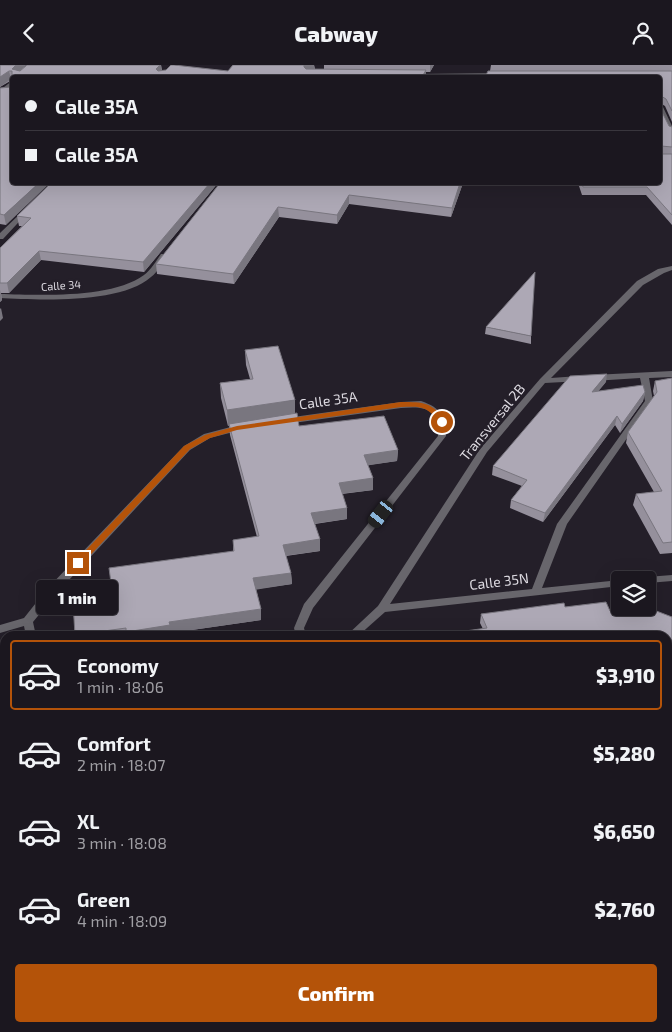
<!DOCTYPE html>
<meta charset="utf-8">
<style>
body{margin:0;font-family:"Exo 2",sans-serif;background:#242028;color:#f1f3f6;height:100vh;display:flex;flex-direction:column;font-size:19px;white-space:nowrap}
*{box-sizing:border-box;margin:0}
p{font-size:16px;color:#a09fa4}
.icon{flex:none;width:28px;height:28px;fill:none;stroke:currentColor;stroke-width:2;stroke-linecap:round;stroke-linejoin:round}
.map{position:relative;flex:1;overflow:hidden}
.side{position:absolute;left:0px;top:566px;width:672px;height:401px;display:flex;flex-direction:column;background:#1b171f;border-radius:15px 15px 0 0;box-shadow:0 5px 20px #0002,0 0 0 1px #39363d}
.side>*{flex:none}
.guide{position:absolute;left:10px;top:10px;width:652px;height:110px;border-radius:5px;box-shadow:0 5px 20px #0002,0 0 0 1px #39363d;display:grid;align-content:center;height:110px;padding:0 15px;background:#1b171f}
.fabs{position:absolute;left:611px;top:506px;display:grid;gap:10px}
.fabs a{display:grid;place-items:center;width:45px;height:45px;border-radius:5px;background:#1b171f;box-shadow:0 5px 20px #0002,0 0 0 1px #39363d;font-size:25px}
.end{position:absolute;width:22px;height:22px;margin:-11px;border:6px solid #b45309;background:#fff;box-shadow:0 0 0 2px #fff}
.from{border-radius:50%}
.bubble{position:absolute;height:35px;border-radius:5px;background:#1b171f;box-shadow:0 5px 20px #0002,0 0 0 1px #39363d;font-size:16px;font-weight:800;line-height:35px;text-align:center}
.car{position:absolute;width:15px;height:30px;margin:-15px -8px;border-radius:6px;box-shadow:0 0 4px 1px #0007;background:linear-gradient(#222 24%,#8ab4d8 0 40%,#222 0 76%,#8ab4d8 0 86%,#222 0)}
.guide b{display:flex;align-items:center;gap:18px;height:48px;font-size:19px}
.guide b+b{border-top:1px solid #39363d}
.guide i{width:12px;height:12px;background:#f1f3f6}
ul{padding:9px 0 0;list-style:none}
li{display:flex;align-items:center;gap:15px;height:70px;margin:0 10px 8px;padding:0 5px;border:2px solid transparent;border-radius:5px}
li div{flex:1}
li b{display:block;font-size:19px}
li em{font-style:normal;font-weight:800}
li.current{border-color:#b45309}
li>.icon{width:45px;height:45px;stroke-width:1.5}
.primary-button{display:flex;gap:10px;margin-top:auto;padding:10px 15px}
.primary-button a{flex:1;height:58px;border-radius:5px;background:#b45309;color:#fff;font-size:20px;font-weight:800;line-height:58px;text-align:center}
header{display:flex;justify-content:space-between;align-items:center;height:65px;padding:0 15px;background:#1b171f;font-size:22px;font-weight:800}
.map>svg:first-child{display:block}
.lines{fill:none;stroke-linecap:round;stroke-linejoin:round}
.minor{fill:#68666c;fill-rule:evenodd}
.tertiary{fill:#68666c;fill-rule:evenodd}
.wall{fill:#95909c}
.shaded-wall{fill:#79767f}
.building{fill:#ada8b5;stroke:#79767f}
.route{fill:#b45309}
.labels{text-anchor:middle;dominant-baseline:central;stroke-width:5;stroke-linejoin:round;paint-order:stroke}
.far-street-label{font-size:11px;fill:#dddae1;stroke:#241f29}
.street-label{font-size:14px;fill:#dddae1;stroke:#241f29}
</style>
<header><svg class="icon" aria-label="back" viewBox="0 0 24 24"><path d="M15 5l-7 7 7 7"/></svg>Cabway<svg class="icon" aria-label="person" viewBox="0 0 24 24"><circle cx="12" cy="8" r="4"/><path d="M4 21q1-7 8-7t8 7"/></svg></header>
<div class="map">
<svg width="672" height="967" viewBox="0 0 672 967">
<rect width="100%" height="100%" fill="#241f29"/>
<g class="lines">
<path class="minor" d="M500,8l3,2 -1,1 -89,1 -2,-1 3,-2z
M660,40l3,2 9,19v9c-8,-6 -12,-20 -12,-30z
M24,145l5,1 -26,28h-3v-6z
M161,189h6l1,2c-6,7 -10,16 -17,21 -30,27 -112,23 -151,21v-4c39,1 111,5 144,-19 7,-5 12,-14 17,-21z
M672,201v4l-8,3 -21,12 -92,93 28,-2 4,3 -1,2 -37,2 -58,69 -97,152 142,-15 25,-65 88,-123 -5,-23 -47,3 -4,-3 4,-3 79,-4v6l-23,1 4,23 -86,123 -25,64 78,-8h2h-2v6l-235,26 -27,24h-12l32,-30 102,-157 60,-70 97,-98 21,-12z
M421,336c20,7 25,15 25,35l-133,172 -9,20 2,8h-10l-2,-8 10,-24 134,-168c0,-28 -12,-30 -37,-28l-115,16 -4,-3 4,-3 115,-16z
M242,359l4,3 -1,2 -35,9 -20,12 -135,145 -22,27 3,14h-10l-2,-10 -24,7v-8l24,-7 23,-29 137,-143 20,-12z
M672,510v6l-24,2v-3h-6l5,-3z
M5,792v11l-5,1v-11z
M668,801h4v10h-4z"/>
<path class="tertiary" d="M12,16v5l-12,9v-5z"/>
</g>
<path class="wall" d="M0,0h26l-3,3 4,-3h134l1,5 66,1 5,-6h81l1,4h9v-4h110l-4,7h-4v5h-414l-6,148 -6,-1v-136l12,-1v-7l-12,7z
M491,0h181v57l-7,-16 -5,-3 1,7 8,16 3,1v98l-26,-30h-64l-4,-12h82l-170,-112z
M218,118l-74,89 -103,-12 -32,33h-8l1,7 -2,2v-54l22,-22h-3l-2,-10z
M220,118h243l-12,34 -102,-13 -12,20 -58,-7 -45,67 -77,-10 -1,-10z
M486,262l45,9v8l-46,-10z
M245,285l50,64 4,12 99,24 -1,11 -29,4 5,13v12l-31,4 5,25 -32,5 5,27 -34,5 5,17 1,11 -36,5 5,20v11l-90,13v3h-96l-2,-33 40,-5 120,-47v-11l24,-3 -27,-102 -1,-10 -1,1 -7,-28 -1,-15 30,-4 -4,-14z
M672,313v175l-12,1 -27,-49 3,-11 18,-2 -28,-49 2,-11 26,-36 -1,-5 2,-10z
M606,317l-8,9 47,1 -2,9 -23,32 -5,-8 -72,97 -33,-14 1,-8 11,-14 -30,-11 1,-9z
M565,542l107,10v197l-4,1v-179l-185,-7 -3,-6 1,-9z
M5,581v90l-1,31h-4v-120z
M567,962h101l4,5h-104z"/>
<path class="shaded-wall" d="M16,0h10l-13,12 -1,-8z
M160,0h1l1,7 -5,5 -1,-8z
M304,0h10l1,5 -10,1 -1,-4z
M430,0h4l-4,7z
M426,5v7h-4z
M9,6l2,8 -11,8v-10z
M39,118h11l-44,42 -2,-10z
M210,118h8l-74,89 -1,-10z
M460,118h3l-12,34 1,-9z
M349,130v9l-12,20v-9z
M278,142l1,10 -45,67 -1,-10z
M39,186l2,9 -32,33 -2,-10z
M0,225l2,10 -2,2z
M1,243l2,10 -3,3v-12z
M607,309l-1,8 -15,18 1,-8z
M645,327l-2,9 -23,32 2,-9z
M295,335v15l-67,11 -1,-16z
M617,351l-2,9 -72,97 2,-9z
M398,385l-1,11 -33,5v-11z
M373,413v12l-34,4v-11z
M347,443v11l-35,5 -1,-11z
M320,474v12l-37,5v-11z
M291,508l1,11 -38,6 -1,-12z
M261,544v11l-90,13v3h-44l-1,-4 43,-10z
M3,616l2,8v47l-1,31 -4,-14z"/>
<path class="building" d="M0,0h16l-4,4 8,2 7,-6h133l-4,4 2,2 8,-1 5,-5h3l54,6 5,-6h71v2l2,2 120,1 -4,7h-410v106h27l-35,32 -4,-1v-126l12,-1v-16h-3l-9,6z
M488,6h184v40l-6,-12 -5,-3 -1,1v-20h-175z
M660,37l1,8 8,16 3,1v20l-11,-1 -1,5z
M660,88l1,1h11v61l-25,-28h-64l-1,-4h78z
M51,118h159l-67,79 -104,-11 -32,32h-7v-35l31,-30 -14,-2z
M220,118h240l-8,25 -103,-13 -12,20 -59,-8 -45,67 -77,-10z
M535,207l-4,64 -45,-9z
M278,281l17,54 -68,10 -7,-27 33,-4 -8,-29z
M607,309l-15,18 51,-7 2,7 -23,32 -5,-8 -72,97 -34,-13 16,-20 -34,-14 77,-90z
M672,313v164l-9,1 -27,-49 26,-3 -34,-59 29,-40 -2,-11z
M297,348l2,13 85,-10 14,34 -34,5 9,23 -34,5 8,25 -36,5 9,26 -37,6 8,28 -38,5 8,31 -92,13 1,3 -44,7v-4l-51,7 -2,-32 40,-5 -4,-30 125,-17 -1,-11 26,-4 -30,-112z
M606,537l4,9 20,-4h16l26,10v188l-4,1v-170h-239l58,-8 -6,-14 83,-11 1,4z
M5,581v35h-2l-3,72v-106z
M672,851v116h-97l-2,-5h95v-110z"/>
<path class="route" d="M401,337c23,0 31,0 45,20l-6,2c-12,-18 -19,-18 -39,-17l-164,23 -27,8 -20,11 -109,116 -3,1 -4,-3 110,-117 21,-11 32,-9z"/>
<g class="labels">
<g class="far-street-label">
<text transform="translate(61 220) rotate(-4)">Calle 34</text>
</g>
<g class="street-label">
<text transform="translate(328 335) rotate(-8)">Calle 35A</text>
<text transform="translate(492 357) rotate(-51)">Transversal 2B</text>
<text transform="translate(499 516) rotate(-7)">Calle 35N</text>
</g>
</g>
</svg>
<div class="fabs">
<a><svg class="icon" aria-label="layers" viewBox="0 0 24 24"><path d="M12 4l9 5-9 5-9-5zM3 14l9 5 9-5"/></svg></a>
</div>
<i class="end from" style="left:442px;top:357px"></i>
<i class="end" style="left:78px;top:498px"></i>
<div class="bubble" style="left:36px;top:515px;width:82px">1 min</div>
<i class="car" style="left:381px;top:449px;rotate:218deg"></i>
<div class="guide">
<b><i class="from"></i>Calle 35A</b>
<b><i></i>Calle 35A</b>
</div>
<section class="side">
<ul>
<li class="current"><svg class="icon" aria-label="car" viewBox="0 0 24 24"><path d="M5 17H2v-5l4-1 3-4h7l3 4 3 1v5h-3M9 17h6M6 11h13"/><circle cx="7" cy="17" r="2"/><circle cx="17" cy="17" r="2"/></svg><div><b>Economy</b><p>1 min · 18:06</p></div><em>$3,910</em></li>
<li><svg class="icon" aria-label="car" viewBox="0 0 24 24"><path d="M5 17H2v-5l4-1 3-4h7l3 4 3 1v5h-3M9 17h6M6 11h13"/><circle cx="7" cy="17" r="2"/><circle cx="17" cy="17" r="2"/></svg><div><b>Comfort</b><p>2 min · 18:07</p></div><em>$5,280</em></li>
<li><svg class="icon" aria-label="car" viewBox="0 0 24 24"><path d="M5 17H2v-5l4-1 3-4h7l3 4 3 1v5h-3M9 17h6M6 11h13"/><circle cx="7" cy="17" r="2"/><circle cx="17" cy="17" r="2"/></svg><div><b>XL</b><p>3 min · 18:08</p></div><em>$6,650</em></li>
<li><svg class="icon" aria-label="car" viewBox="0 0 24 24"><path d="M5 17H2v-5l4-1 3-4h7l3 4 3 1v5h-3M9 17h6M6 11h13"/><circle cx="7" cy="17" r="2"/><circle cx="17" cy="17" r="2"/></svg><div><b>Green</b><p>4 min · 18:09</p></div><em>$2,760</em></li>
</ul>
<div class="primary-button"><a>Confirm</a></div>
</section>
</div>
